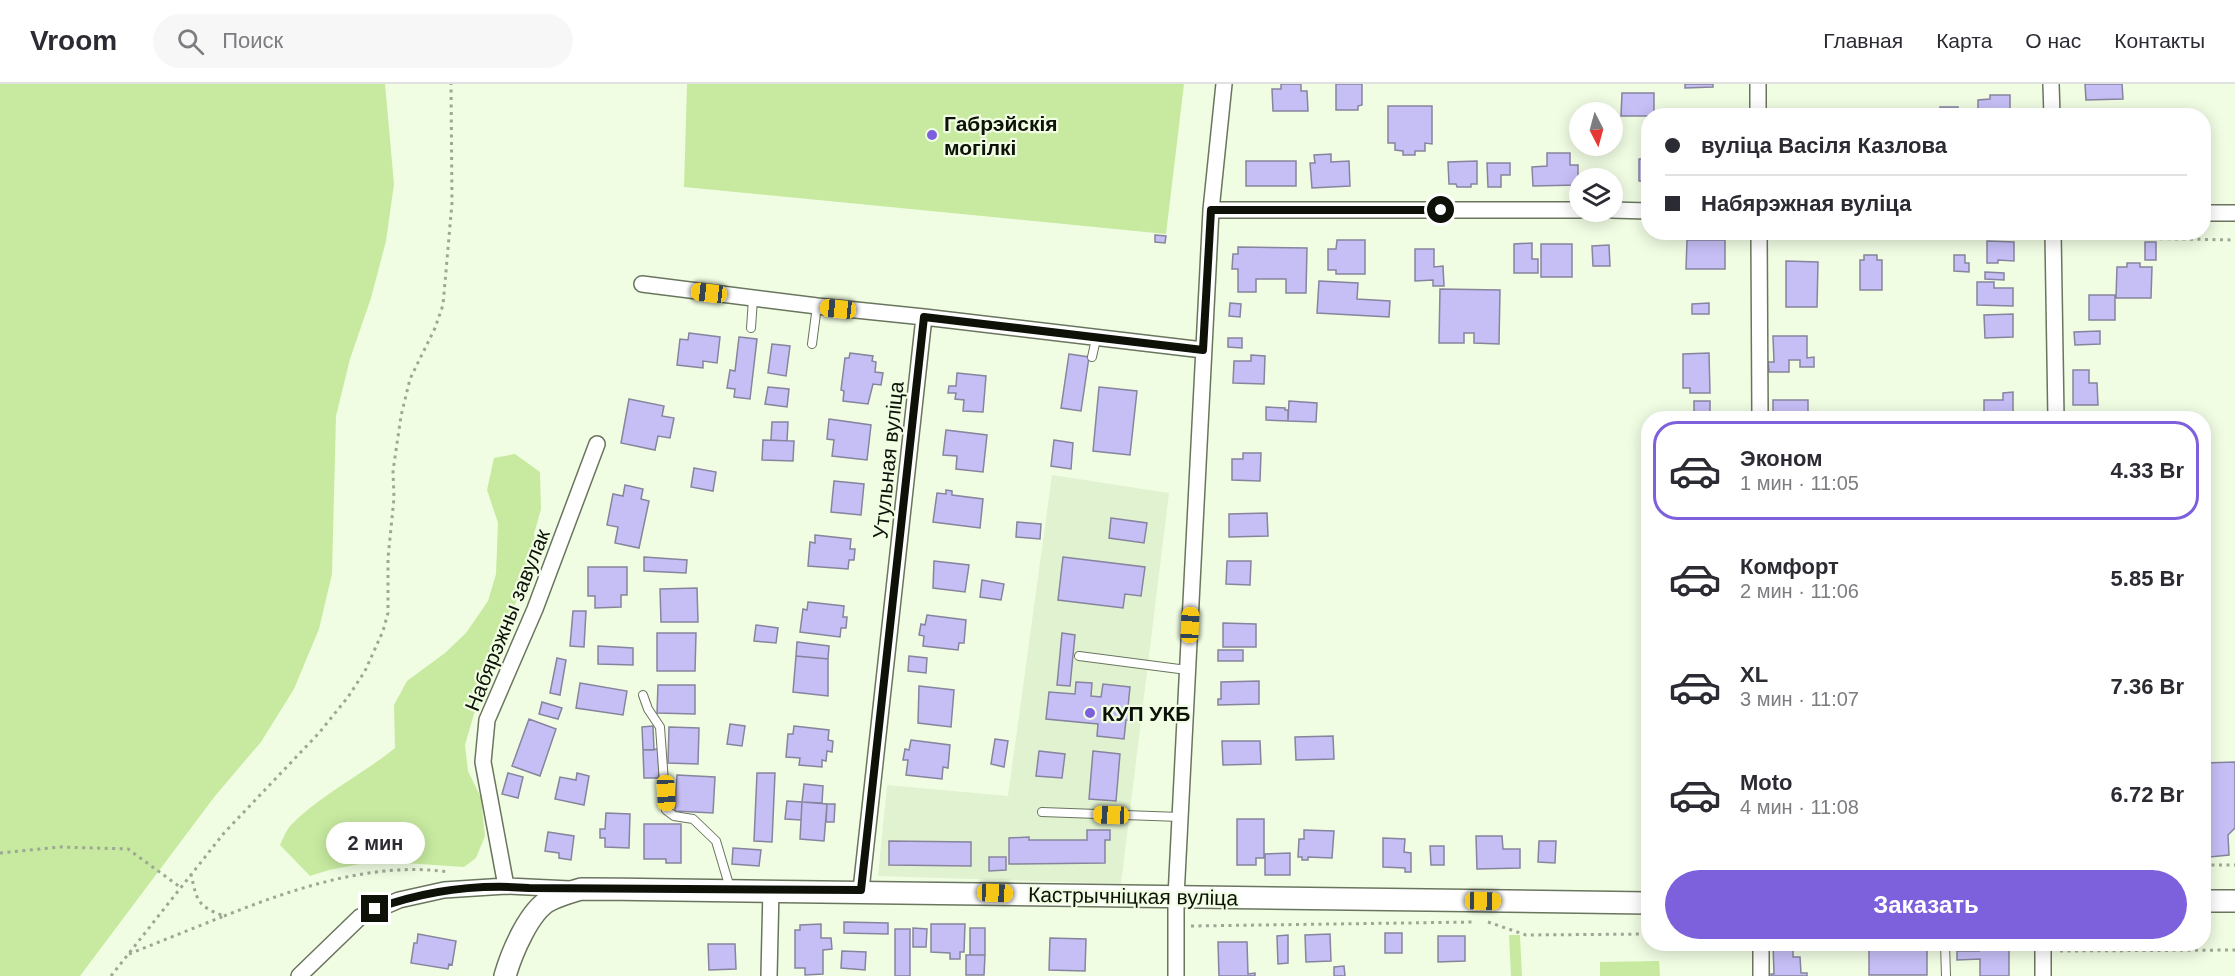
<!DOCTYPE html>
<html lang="ru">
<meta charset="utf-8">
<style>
body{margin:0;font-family:Helvetica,sans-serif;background:#f7f7f7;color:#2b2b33;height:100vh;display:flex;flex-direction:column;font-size:22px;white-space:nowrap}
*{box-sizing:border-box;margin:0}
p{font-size:20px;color:#7c7c81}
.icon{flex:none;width:33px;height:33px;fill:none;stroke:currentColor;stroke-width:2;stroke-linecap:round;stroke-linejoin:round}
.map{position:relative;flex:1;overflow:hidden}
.panel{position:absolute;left:1641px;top:327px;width:570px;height:540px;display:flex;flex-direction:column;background:#fff;border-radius:24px;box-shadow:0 3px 15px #0003}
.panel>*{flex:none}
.guide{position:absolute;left:1641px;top:24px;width:570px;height:132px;border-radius:24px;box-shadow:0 3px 15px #0003;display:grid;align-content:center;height:132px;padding:0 24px;background:#fff}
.needle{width:39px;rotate:174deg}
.fabs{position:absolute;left:1569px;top:18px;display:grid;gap:12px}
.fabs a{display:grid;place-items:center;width:54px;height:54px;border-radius:50%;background:#fff;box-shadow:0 3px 15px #0003;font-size:30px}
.end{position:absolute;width:27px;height:27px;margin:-14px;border:8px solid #0d1108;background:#fff;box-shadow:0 0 0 3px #fff}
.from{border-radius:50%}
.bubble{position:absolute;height:42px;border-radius:21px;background:#fff;box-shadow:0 3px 15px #0003;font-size:20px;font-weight:600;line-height:42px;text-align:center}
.car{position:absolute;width:18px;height:36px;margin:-18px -9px;border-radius:8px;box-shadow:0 0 4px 2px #0007;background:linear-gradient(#f5c518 24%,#345 0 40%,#f5c518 0 76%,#345 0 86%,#f5c518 0)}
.guide b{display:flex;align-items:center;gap:21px;height:57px;font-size:22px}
.guide b+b{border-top:2px solid #e1e1e2}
.guide i{width:15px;height:15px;background:#2b2b33}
ul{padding:10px 0 0;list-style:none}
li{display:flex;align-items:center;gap:18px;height:99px;margin:0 12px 9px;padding:0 12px;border:3px solid transparent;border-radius:24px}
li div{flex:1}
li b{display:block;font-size:22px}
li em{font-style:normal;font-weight:600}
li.active{border-color:#7d60db}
li>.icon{width:54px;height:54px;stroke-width:1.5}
.action{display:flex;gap:12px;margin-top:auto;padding:12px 24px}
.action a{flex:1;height:69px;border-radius:36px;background:#7d60db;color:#fff;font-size:24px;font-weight:600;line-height:69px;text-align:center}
header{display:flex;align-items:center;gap:36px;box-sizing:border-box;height:84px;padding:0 30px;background:#fff;border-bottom:2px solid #e1e1e2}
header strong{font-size:28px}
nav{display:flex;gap:33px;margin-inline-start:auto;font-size:21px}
.search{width:420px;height:54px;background:#f7f7f7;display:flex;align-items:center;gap:15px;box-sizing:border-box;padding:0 21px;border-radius:33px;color:#7c7c81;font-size:22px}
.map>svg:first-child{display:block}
.built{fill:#e1f2d1}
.green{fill:#c7eaa0}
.building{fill:#c6bff6;stroke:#87849d;stroke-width:1.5}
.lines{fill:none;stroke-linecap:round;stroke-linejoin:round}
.lane-casing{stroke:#6a755e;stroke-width:10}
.street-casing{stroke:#6a755e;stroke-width:18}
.secondary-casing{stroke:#6a755e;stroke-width:24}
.path{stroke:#9ea794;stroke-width:3;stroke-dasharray:3 4.5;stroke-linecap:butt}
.lane{stroke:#fff;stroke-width:8}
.street{stroke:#fff;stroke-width:15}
.secondary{stroke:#fff;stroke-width:21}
.route{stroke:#0d1108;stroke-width:8}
.poi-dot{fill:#7d60db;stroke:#f0fde3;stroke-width:2}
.labels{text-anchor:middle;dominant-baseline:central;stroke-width:4.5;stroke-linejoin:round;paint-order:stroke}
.poi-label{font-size:21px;font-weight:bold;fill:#0d1108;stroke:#f0fde3;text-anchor:start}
.street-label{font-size:21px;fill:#0d1108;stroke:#f0fde3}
</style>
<header>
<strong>Vroom</strong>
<div class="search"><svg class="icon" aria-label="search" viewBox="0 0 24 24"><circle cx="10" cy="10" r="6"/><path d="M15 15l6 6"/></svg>Поиск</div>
<nav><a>Главная</a><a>Карта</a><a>О нас</a><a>Контакты</a></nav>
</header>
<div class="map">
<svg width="2235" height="892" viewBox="0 0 2235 892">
<rect width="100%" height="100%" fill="#f0fde3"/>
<path class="built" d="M1052,391l117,18 -48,391 -243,-8 9,-91 121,11z"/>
<path class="green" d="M0,0h385l9,100 -8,57 -15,57 -21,61 -14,57 -4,158 -13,55 -25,60 -33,53 -46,54 -135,180h-80z
M687,0h497l-18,150 -482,-47z
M515,370l25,18 1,37 -7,25 5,28 -16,19 -30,90 -19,43 -9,31 3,26 13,27 4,38 -9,22 -12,9 -89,-6 -46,9 -19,6 -30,-31c3,-6 6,-15 11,-20 29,-30 71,-50 104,-77l-1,-43 13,-24 38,-28 21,-20 22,-32 8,-27 2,-51 -11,-33 7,-32z
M1520,851l2,41h-11l-2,-41z
M1659,877l1,15h-60v-14z"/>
<path class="building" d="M1281,0h20v7h6l1,20h-35l-1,-22h9z
M1336,0h26v21l-4,1v4h-22z
M1685,0h28v3l-28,1z
M2085,0h37l1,15 -37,1z
M1622,9h32v23h-33z
M1990,11h20v20l-32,1v-16l12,-1z
M1388,22h44v38l-7,-1v8h-10v4h-12v-4l-8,-1v-7h-7z
M1940,23h18v9h-18z
M1547,69h23v12h8v20l-45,1 -1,-19 15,-1z
M1331,70v8l18,-1 1,25 -38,2 -2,-25h5l-1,-8z
M1639,75h9v22h-9z
M1246,77h50v25h-50z
M1477,77v23h-6v3h-14l-1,-3h-7l-1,-22z
M1487,79h23v12h-9v12h-13z
M1155,151l11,1 -1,7 -10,-1z
M1337,156h28v34h-29v-4h-8v-21h8z
M1687,156h38v29h-39z
M1987,157l27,1v19l-16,-1v3h-11z
M2145,158h11v18h-11z
M1532,159v16h6v14h-24v-29z
M1541,160h31v33h-31z
M1609,161l1,21h-17l-1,-20z
M1238,163l69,1 -1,45h-20v-14h-30v13h-18v-23h-6l1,-15h5z
M1415,165h19v18l9,-1 1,20h-11v-6l-18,1z
M1864,171h13v5h5v30h-22v-30h4z
M1954,171h11v8h4v9l-15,-1z
M1786,177l32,1 -1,45h-31z
M2127,179h13v4h12l-1,31h-35l1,-31h10z
M1985,188l19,1v7l-19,-1z
M1319,197l39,2 -1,16 33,2 -1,16 -72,-4z
M1977,198h17v6h19v18l-36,-1z
M1440,205l60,1 -1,54 -25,-1v-10h-10v10h-25z
M2089,211h26v25h-26z
M1230,219l11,1 -1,13 -11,-1z
M1709,219v11h-17v-10z
M2013,230v23l-28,1 -1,-23z
M2100,247v13l-25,1 -1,-13z
M689,249l31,4 -3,26 -14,-2v7l-26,-3 3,-26 8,1z
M1773,252h34v22l7,-1v10h-14v-7h-11v12h-20l-1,-10h6z
M739,253l18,2 -7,60 -16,-2 1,-8 -8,-1 3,-18 5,1z
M1228,254h14v10l-14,-1z
M772,260l18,2 -4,30 -18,-3z
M850,269l23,3 -1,5 4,1 -1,10 8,1 -2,12 -8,-1 -5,20 -25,-3 1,-10 -3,-1 4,-32h4z
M1709,269l1,40h-20v-5h-7v-34z
M1069,270l20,3 -8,54 -20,-3z
M1251,271l14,1 -1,28 -31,-1 1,-22h17z
M2073,286h16v13h8l1,22h-25z
M957,289l29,3 -3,36 -20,-1 1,-11 -9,-1 1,-6h-8l1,-7h7z
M768,303l21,2 -2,18 -22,-3z
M1099,303l38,4 -7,64 -37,-4z
M2013,308v26h-29v-18h19v-7z
M629,315l35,7 -2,10 12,2 -4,20 -12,-2 -3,14 -34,-7z
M1773,316h35v15l-35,1z
M1289,317l28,2 -1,19 -28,-1z
M1694,317h16v11h-16z
M1266,323l19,1v2h3v11l-22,-1z
M829,335l42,6 -4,35 -35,-4 2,-16 -7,-1z
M772,338h16l-1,19 -16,-1z
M946,346l41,5 -4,37 -27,-3 1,-13 -14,-1z
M763,356l31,1 -1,20 -31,-1z
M1054,356l19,3 -2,26 -20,-3z
M1243,369h18l-1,28 -28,-1v-21h11z
M694,384l22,4 -3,19 -22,-4z
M834,397l30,3 -3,31 -30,-3z
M625,401l18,4 -2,10 8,2 -10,47 -24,-5 3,-16 -11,-2 6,-31 10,2z
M946,406l6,1v4l31,4 -3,29 -47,-6 4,-29 9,1z
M1267,429l1,23 -39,1v-23z
M1111,434l36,5 -3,20 -35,-5z
M1017,438l24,2 -1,15 -24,-2z
M815,451l36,4 -1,10h5l-1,11h-5l-1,9 -40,-3 2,-24 5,1z
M644,473l43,3 -1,13 -42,-2z
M1063,473l82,10 -4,29 -16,-2 -2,14 -65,-8z
M934,477l35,4 -4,27 -32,-4z
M1227,477h24l-1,24 -24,-1z
M588,483h39v28h-6v12l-26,1v-12h-7z
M982,496l22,4 -3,16 -21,-3z
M697,504l1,34h-37l-1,-33z
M808,518l36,4 -1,11h4l-1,11h-5l-1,9 -40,-5 3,-23 4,1z
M573,527h13l-2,36 -14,-1z
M927,531l39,5 -2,23h-5l-1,7 -35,-4 1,-10 -5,-1 2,-11 4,1z
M1223,539l33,1v23h-33z
M756,541l22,3 -2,15 -22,-2z
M657,549h39l-1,38h-38z
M1062,549l13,2 -5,51 -13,-1z
M797,558l32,4 -1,13 -32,-3z
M598,562l35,2v17l-35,-1z
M1218,566h25v11h-25z
M796,572l32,3v37l-35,-4z
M909,572l18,2 -1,15 -18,-2z
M557,574l9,2 -6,35 -10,-2z
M1259,597v23l-41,1v-6h3v-17z
M1076,598l16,1 -1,13 10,1 2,-13 27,3 -2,20h5l-2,13h-5l-2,19 -27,-3 1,-12 -52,-5 3,-27 26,2z
M580,599l47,8 -4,24 -47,-7z
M658,601h37v29l-38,-1z
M919,602l35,4 -3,37 -33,-4z
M542,618l20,6 -4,11 -19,-5z
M529,635l27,10 -16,47 -28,-10z
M730,640l15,2 -3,20 -15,-2z
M653,642l1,24h-11l-1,-23z
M794,642l35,4 -1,10 5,1 -1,11 -5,-1 -1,10 -4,-1v7l-23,-2 1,-7 -14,-1 2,-23h5z
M669,643l30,1 -1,36 -30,-1z
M1333,652l1,23 -38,1 -1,-23z
M995,655l13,2 -4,26 -13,-3z
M911,656l39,5 -2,23 -5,-1 -1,12 -36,-4 2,-15h-5l2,-11 4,1z
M1222,657h38l1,23 -38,1z
M658,665l1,29h-15l-1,-28z
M1039,667l26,3 -3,24 -26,-2z
M1093,667l27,3 -4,47 -27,-2z
M2235,678v66l-7,7 1,20 -19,2 -1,-8h-5v-86z
M508,689l15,4 -5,21 -16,-4z
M577,689l12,3 -5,29 -29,-6 5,-22 16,3z
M757,689h18l-3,69 -18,-1z
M677,691l38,2 -2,36 -38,-2z
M804,700l19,2 -1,17 -20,-1z
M787,717l15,1 -1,18 -16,-1z
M802,718l25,2 -3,37 -24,-2z
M827,720h8l-1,18h-8z
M606,729l24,1 -1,34 -24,-1v-9h-5v-9h5z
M1237,735h27v39h-8v7h-19z
M644,740h37v39h-15v-4h-22z
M1087,746h23v10h-5v23l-96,1v-26l20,-1v3h58z
M1304,746l30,1 -2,27 -24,-1v3h-6v-3h-4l1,-18h5z
M548,748l26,4 -3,24 -12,-2v-5l-14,-2z
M1476,752h26l1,13h17v19l-43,1z
M1383,754l22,1 -1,13 7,1v19h-6v-4l-22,-1z
M889,757l82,1v24l-82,-1z
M1539,757h17l-1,22 -17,-1z
M1430,762h14v19h-13z
M733,764l28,2 -2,16 -27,-2z
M1290,769v22h-25v-21z
M989,773h17v13l-17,1z
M844,838l44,1v11l-44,-1z
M821,840v14h10l1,11 -9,1v24l-18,1v-7h-10v-38h5v-5z
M931,840h34l-1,28h-4v7h-10v-6l-19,-1z
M913,844l14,1 -1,18h-13z
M970,844h15v27h-15z
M895,845h15v47h-15z
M1385,849h17v20h-17z
M418,850l38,7 -4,24 -3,-1 -1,5 -37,-6 3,-20h3z
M1330,850l1,27 -25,1 -1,-27z
M1288,851v28l-10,1 -1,-28z
M1438,852h27v25l-27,1z
M1050,854l36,1 -1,32 -36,-1z
M1218,858h29l1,32 7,-1v3h-36z
M708,860h27l1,25 -27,1z
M1773,860h20v13h7l1,16h6v3h-36v-2h3z
M1979,860h30v32h-29v-17l-23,1v-9h22z
M1869,861h58v30h-58z
M842,867l24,1 -1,18 -24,-2z
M966,871h19l-1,20h-18z
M1344,882l1,10h-11v-9z"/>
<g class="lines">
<defs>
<path id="lane" d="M751,244l2,-29
M812,260l5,-38
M1092,273l4,-18
M1079,572l108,14
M643,611l5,14 12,18 6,83 8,6 19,3 23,22 14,47
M1042,728l138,5
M1945,860l1,32"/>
<path id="street" d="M1758,0v32
M2051,0l1,32
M1211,126h369
M1612,126l36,1
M2204,129h31
M1759,148l1,186
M2053,148l3,186
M642,200l175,22 107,11 -63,573
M924,233l279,33
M506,802l-23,-124 4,-42 48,-111 62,-165
M2043,860v32
M299,892l61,-59 39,-17 45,-10 62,-4 64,3
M769,892l2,-87
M1176,892v-79l35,-687 13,-126
M1761,892v-32"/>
<path id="secondary" d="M2204,817h31
M505,892c6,-21 24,-66 45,-76 10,-5 21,-8 31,-11 356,2 712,10 1067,14"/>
</defs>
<use href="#lane" class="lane-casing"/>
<use href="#street" class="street-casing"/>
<use href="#secondary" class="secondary-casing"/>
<path class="path" d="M2070,153l165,3
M0,769l60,-6 68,2 52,38
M2204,781h31
M224,832c69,-27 149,-55 225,-44
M1488,838l38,13 122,-1
M1191,842l284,-4
M2060,867l175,-1
M129,870l95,-38c-27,-10 -27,-15 -33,-42
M111,892l113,-143 95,-100 29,-36 17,-26 18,-40 5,-18v-55l6,-60 -1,-27 8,-55 9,-37 25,-51 8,-23 9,-102 -1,-119"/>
<use href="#lane" class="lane"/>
<use href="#street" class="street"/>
<use href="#secondary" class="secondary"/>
</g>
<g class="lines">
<path class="route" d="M375,825c49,-18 102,-25 154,-21l332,2 63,-573 279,33 8,-140h230"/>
</g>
<g class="poi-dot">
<circle cx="932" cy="51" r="6"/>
<circle cx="1090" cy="629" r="6"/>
</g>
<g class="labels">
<g class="poi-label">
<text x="944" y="39">Габрэйскія<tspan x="944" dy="24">могілкі</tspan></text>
<text x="1102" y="629">КУП УКБ</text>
</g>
<g class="street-label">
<text transform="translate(888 376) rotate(-84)">Утульная вуліца</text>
<text transform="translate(507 536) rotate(-68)">Набярэжны завулак</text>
<text transform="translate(1133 812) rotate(1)">Кастрычніцкая вуліца</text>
</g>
</g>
</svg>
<div class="fabs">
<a><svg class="needle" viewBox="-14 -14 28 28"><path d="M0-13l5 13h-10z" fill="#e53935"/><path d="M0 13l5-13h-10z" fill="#7c7c81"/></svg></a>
<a><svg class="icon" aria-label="layers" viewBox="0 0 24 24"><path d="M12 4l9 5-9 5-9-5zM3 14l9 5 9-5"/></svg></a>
</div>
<i class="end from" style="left:1441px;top:126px"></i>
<i class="end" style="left:375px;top:825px"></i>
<div class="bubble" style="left:326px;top:738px;width:99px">2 мин</div>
<i class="car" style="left:709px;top:209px;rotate:277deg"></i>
<i class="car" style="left:838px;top:225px;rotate:276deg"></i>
<i class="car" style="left:1190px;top:541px;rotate:3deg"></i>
<i class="car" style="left:666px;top:709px;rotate:177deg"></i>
<i class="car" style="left:1111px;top:731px;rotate:272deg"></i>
<i class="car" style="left:995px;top:809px;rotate:92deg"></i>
<i class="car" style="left:1483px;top:817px;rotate:91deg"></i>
<div class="guide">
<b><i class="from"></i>вуліца Васіля Казлова</b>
<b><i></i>Набярэжная вуліца</b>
</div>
<section class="panel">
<ul>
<li class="active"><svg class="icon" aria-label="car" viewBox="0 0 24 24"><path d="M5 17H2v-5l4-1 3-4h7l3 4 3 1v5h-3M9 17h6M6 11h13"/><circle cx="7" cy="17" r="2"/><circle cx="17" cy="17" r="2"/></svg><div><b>Эконом</b><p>1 мин · 11:05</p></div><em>4.33 Br</em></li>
<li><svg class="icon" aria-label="car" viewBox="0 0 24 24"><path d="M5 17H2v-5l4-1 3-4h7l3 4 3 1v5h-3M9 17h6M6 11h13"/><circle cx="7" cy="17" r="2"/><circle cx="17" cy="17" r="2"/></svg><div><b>Комфорт</b><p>2 мин · 11:06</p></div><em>5.85 Br</em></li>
<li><svg class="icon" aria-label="car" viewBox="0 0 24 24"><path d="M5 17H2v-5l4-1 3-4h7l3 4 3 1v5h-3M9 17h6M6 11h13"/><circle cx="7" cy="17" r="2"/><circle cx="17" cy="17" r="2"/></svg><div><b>XL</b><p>3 мин · 11:07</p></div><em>7.36 Br</em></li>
<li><svg class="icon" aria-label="car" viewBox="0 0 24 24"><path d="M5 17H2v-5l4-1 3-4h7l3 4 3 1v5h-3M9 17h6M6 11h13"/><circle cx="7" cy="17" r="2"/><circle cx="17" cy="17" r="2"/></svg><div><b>Moto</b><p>4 мин · 11:08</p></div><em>6.72 Br</em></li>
</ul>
<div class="action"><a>Заказать</a></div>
</section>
</div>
